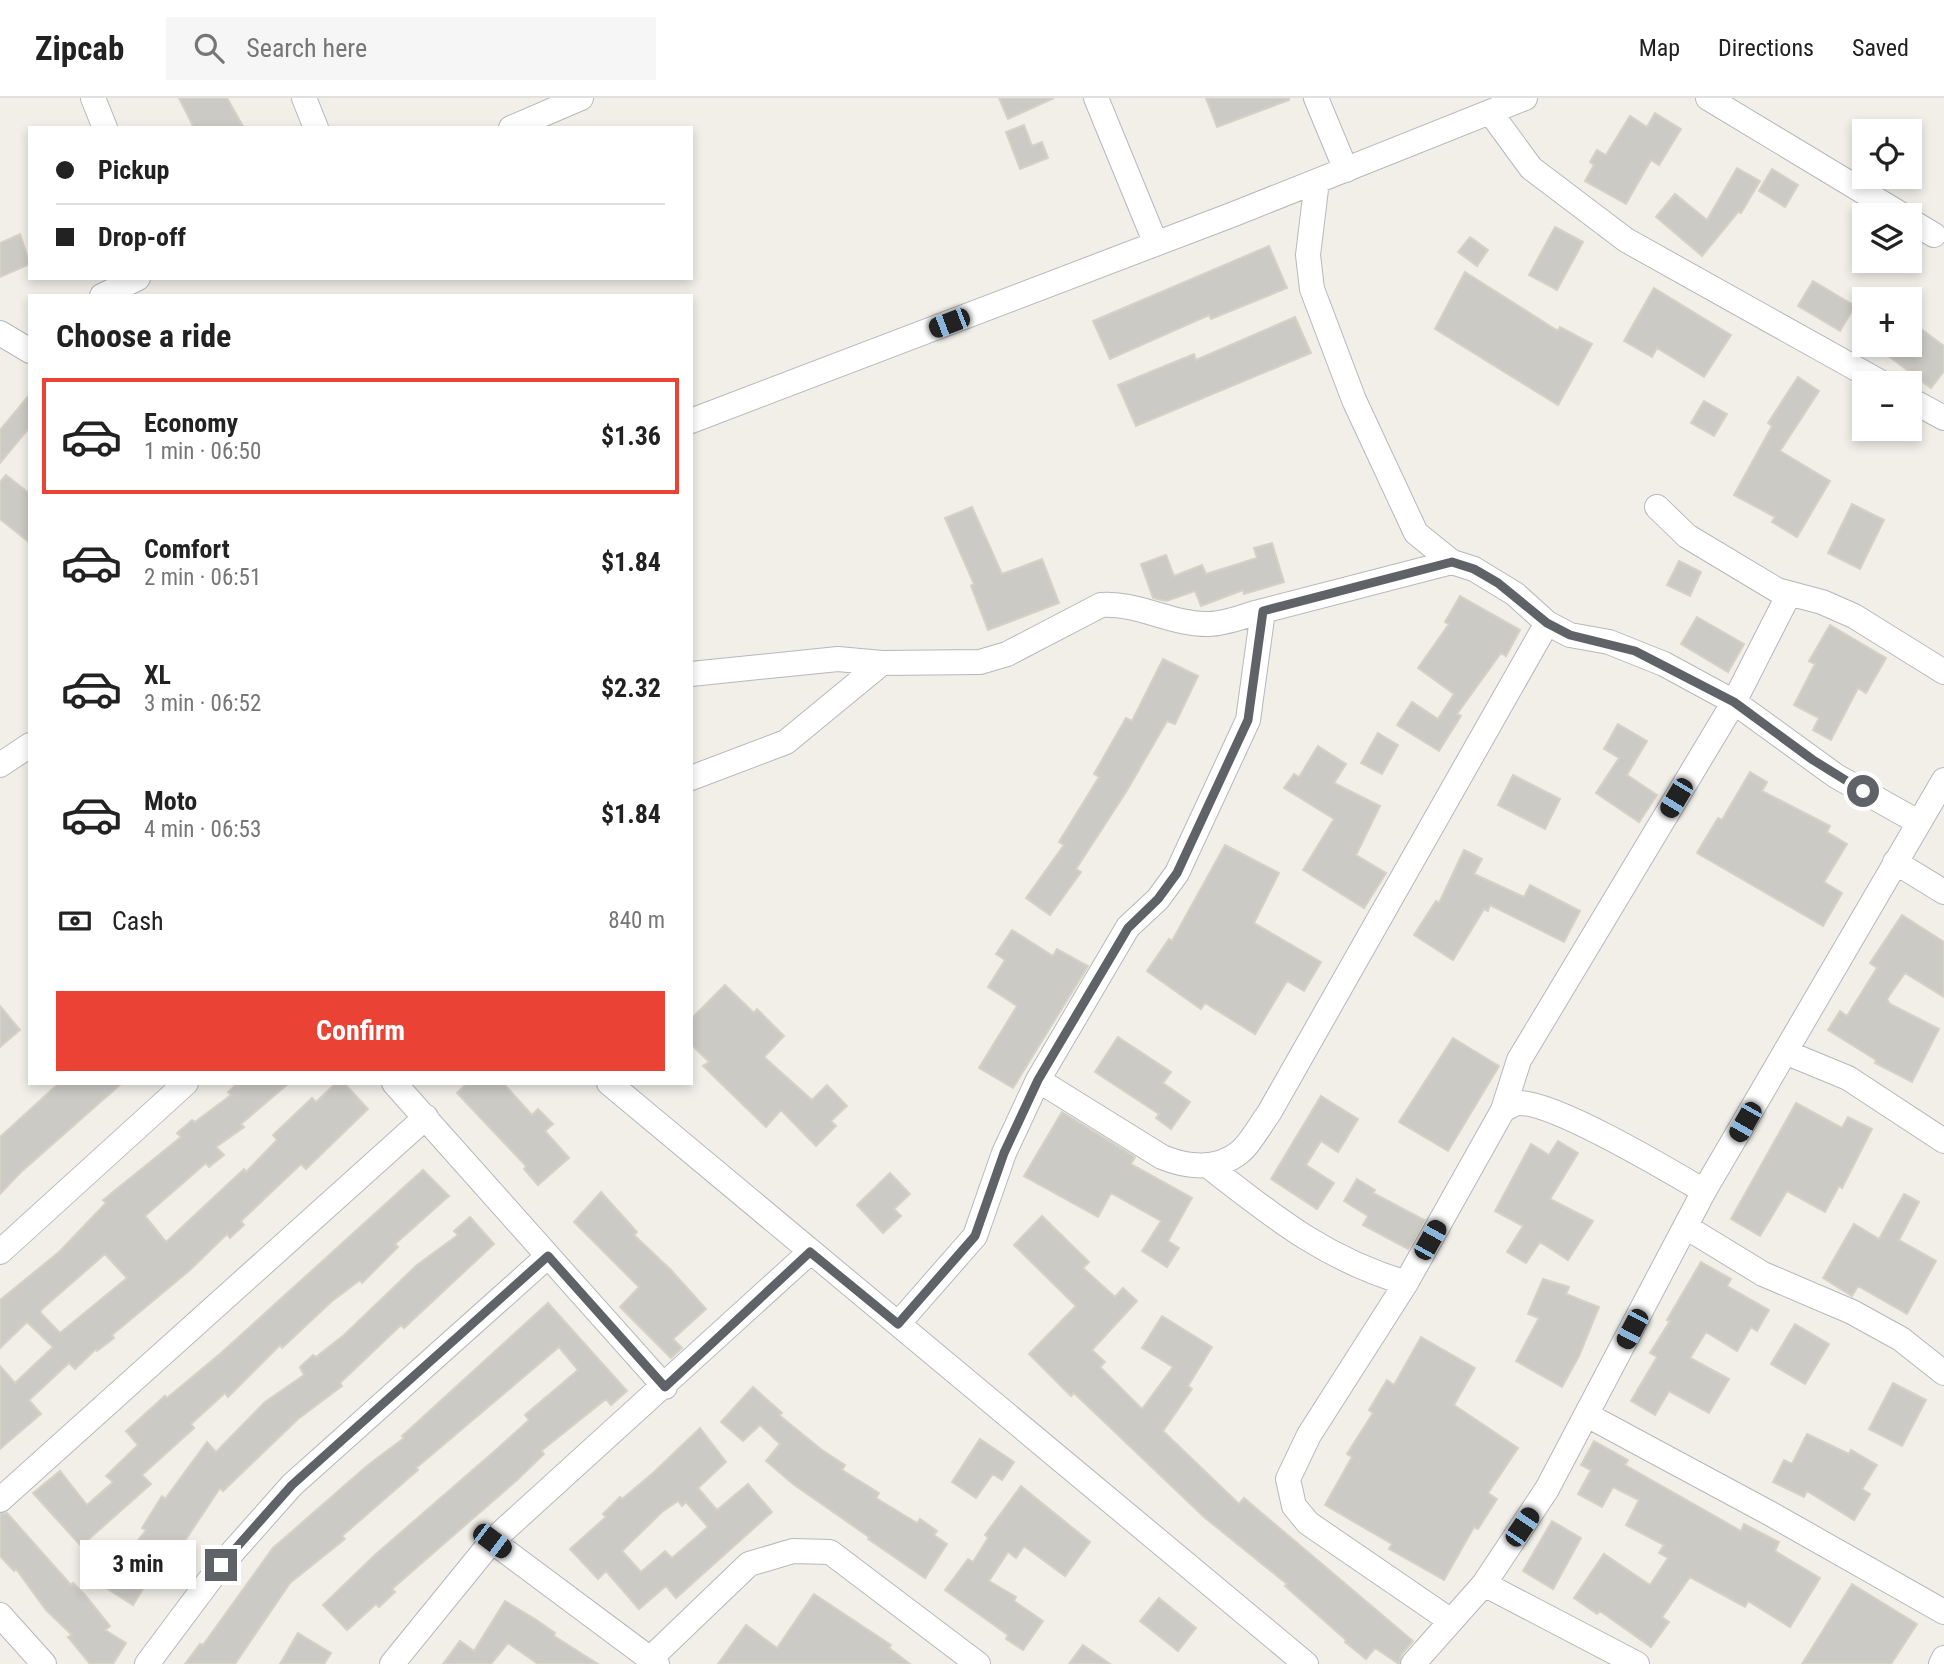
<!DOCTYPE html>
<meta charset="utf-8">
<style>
body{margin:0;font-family:"Roboto Condensed",sans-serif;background:#f6f6f6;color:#222;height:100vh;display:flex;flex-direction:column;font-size:26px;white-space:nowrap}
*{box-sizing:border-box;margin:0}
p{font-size:23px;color:#767676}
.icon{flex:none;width:38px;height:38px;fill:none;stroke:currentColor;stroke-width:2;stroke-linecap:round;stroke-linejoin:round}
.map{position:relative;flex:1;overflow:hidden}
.details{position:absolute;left:28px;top:196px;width:665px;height:791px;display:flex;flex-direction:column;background:#fff;border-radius:0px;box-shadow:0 4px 10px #0003}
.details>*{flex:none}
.guide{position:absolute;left:28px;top:28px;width:665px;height:154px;border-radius:0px;box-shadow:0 4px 10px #0003;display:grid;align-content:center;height:154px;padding:0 28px;background:#fff}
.buttons{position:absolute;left:1852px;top:21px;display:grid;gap:14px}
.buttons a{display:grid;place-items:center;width:70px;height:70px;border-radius:0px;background:#fff;box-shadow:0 4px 10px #0003;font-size:35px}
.end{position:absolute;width:32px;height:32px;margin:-16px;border:9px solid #5f6368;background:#fff;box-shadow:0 0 0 4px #fff}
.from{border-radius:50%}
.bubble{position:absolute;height:49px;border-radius:0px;background:#fff;box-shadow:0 4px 10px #0003;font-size:23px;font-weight:700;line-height:49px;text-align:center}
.car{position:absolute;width:21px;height:42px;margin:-21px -10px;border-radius:9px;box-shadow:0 0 5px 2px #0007;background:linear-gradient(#222 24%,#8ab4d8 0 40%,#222 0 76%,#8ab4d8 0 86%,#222 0)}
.guide b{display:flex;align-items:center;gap:24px;height:66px;font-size:26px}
.guide b+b{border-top:2px solid #e0e0e0}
.guide i{width:18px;height:18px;background:#222}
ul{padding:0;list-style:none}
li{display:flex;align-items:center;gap:21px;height:116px;margin:0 14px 10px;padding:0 14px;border:4px solid transparent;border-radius:0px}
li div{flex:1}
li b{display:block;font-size:26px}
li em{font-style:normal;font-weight:700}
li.active{border-color:#ea4335}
li>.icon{width:63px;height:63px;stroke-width:1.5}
h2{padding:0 28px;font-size:32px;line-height:84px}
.pay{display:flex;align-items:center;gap:18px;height:77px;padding:0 28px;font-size:26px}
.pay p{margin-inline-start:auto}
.cta{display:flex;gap:14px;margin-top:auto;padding:14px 28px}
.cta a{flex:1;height:80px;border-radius:0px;background:#ea4335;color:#fff;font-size:28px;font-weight:700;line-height:80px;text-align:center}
header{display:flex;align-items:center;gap:42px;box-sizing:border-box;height:98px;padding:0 35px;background:#fff;border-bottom:2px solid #e0e0e0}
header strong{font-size:33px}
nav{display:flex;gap:38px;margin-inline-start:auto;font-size:24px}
.search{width:490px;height:63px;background:#f6f6f6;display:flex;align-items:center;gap:18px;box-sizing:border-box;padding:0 24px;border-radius:0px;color:#767676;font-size:26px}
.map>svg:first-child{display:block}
.building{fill:#cccac5;stroke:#d6d1c6;stroke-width:2;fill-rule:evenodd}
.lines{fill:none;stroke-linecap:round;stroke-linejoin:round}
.minor-casing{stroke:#b5b8bc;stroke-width:26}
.minor{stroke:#fff;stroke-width:24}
.route{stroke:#5f6368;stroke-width:9}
</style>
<header>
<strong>Zipcab</strong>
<div class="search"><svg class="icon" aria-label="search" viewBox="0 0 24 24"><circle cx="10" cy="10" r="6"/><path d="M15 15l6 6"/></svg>Search here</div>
<nav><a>Map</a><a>Directions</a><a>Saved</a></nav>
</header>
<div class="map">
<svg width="1944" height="1566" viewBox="0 0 1944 1566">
<rect width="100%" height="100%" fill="#f1efe8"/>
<path class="building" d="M179,0h48l17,30h-50z
M999,0h55l-46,21z
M1206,0h83v2l-72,27z
M1655,15l26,16 -22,36 -8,-5 -25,44 -41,-23 9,-16 -4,-3 7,-12 9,5 24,-39 17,11z
M1024,27l8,21 10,-4 6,16 -28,11 -14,-37z
M1737,70l23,13 -19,32 -3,-1 -36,44 -46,-39 19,-23 32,26z
M1772,71l26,16 -13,22 -26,-16z
M1555,129l28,15 -26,48 -28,-15z
M20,136l10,30 -30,13v-34z
M1470,139l18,13 -11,16 -19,-14z
M1269,148l18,42 -76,31 -2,-4 -99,44 -17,-38z
M1465,174l93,59 2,-4 32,17 -34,61 -123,-76z
M1813,183l42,25 -15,25 -42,-25z
M1654,190l77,47 -27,42 -47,-29 -5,9 -28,-16z
M1295,219l16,36 -175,73 -18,-41 76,-31 2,6z
M1909,222l35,26v25l-13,17 -57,-43h35z
M1798,279l21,14 -39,60 50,30 -33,56 -25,-15 3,-5 -41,-22 38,-69 -4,-3z
M30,296v33l-30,36v-33z
M1704,303l23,13 -13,22 -23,-13z
M6,377l24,19v49l-30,-24v-37z
M1852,406l32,16 -24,49 -32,-16z
M972,409l30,67 40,-15 17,44 -71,27 -17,-44 3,-2 -29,-66z
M1272,445l12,39 -40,12 -1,-4 -42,16 -6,-15 -29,10 -13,-3 -12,-34 25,-9 8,21 28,-11 4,9 51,-16 -3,-10z
M1679,463l22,11 -11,24 -23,-11z
M1460,498l60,34 -14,26 -5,-3 -44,61 4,2 -22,35 -42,-26 15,-23 26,17 16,-25 -36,-26 31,-44 -4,-2z
M1697,519l47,27 -16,28 -47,-28z
M1830,527l56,33 -20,35 -8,-5 -27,52 -18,-10 6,-12 -25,-13 21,-41 -6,-3z
M1163,561l35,17 -23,48 -8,-3 -41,71 -50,77 5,3 -31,43 -24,-17 38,-53 -5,-3 40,-65 -5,-3 32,-56 6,3z
M1618,626l29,17 -20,34 30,20 -18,27 -43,-29 23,-35 -15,-9z
M1378,635l20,12 -16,29 -21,-11z
M1318,648l28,18 -12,19 46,23 -24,49 30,18 -22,35 -61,-38 31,-51 -50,-31 10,-14 5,3z
M1750,674l17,10 -5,9 68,35 -3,6 20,12 -23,38 18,11 -19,33 -126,-73 21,-35 4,2z
M1513,677l47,24 -15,30 -47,-24z
M1225,747l54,28 -25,50 67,39 -17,29 -17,-10 -32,53 -50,-31 -4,6 -54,-38 22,-32 3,2z
M1464,752l18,9 -8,15 50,23 6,-12 50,26 -16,31 -74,-37 -2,6 -4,-2 -31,51 -39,-25 22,-34 3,2z
M1902,817l42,27v55l-39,-24 -18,26 3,5 49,25 -27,53 -37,-19 1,-3 -48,-30 12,-19 7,5 30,-48 -7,-5z
M1012,832l41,26 4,-7 31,17 -75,122 -34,-20 38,-62 -29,-19 17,-27 -9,-6z
M725,887l29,28 3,-4 27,27 -20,21 48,43 15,-15 20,21 -16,15 5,5 -20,20 -35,-36 -15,17 -63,-61 6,-4 -18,-18v-25z
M0,908l20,24 -20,17z
M1118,939l53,35 -8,11 27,19 -19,27 -15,-11 3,-4 -64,-42z
M1453,940l46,28 -51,85 -49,-29z
M59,985h63l-101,89 -21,22v-57z
M238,985h51l-48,41 3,3 -28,20 8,8 -15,12 -3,-4 -61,53 21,26 78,-73 2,3 31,-32 -4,-5 39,-37 4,4 20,-19h8l24,26 -62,60 -5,-5 -60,57 3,4 -14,13 -3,-4 -37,36 -78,65 2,3 -17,13 -1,-2 -21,20 -6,-6 -40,37 12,14 -41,35v-83l15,17 38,-36 -26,-25 -27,26v-48l59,-48 47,-49 -3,-3 78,-63 -4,-4 15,-13 3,2 36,-27 -3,-3zM105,1156l22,24 -67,55 -20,-21 2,-3z
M467,985h36l29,32 6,-6 15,15 -8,7 24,27 -31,27 -14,-16 2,-3 -69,-73z
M1321,998l37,23 -20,33 -17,-11 -15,24 28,18 -17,26 -46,-30z
M1796,1005l46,25 6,-11 24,12 -30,59 -3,-2 -14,26 -38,-21 -27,45 -29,-17z
M1062,1014l73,45 -4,7 61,34 -24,43 11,7 -12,19 -25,-16 19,-30 -50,-28 -13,24 -74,-41z
M1558,1043l20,12 -28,46 43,22 -25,39 -28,-18 -14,21 -19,-11 16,-26 -28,-15 36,-67 18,11z
M423,1072l26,26 -54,48 3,3 -36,36 -2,-3 -29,22 -49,46 -2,-3 -52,52 -3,-4 -34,31 3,4 -52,47 9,9 -70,62 -48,-53 27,-22 27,34 26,-23 -7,-6 32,-31 -12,-14 39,-35 2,2 54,-45z
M890,1075l20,21 -16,15 7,7 -18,17 -26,-28z
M1357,1081l18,11 -2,3 51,27 -16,29 -45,-24 5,-9 -24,-15z
M601,1094l36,40 -3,3 37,35 35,39 -33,30 9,9 -11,10 -51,-51 19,-20 -65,-65z
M1904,1096l15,8 -20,38 37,21 -29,53 -49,-28 -6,10 -29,-18 31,-54 25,15z
M1042,1118l47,46 -6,6 32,29 8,-9 14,13 -45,49 13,12 -5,5 42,42 31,-42 -31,-19 20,-32 50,31 -24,39 4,3 -29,42 76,73 5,-6 169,143 -12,14 -2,9 -24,-16 -9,11 -21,-17 1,-2 -61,-54 2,-2 -83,-67 -130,-124 -3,3 -42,-42 47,-48 -62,-61z
M470,1119l24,27 -90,84 -3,-3 -61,58 2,3 -44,33 -75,72 -3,-3 -42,63 -3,-2 -22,29 -2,-2 -18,29 -30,-19 43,-56 -4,-2 20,-32 3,3 42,-57 9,10 49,-50 39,-27 -4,-8 13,-12 3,2 28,-22 73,-70 41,-30 -4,-4z
M1701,1164l30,17 -4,7 42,24 -12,21 -6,-4 -14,24 -31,-19 -16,26 39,21 -20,34 -40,-22 -14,24 -24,-14 26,-44 -7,-4 20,-32 -3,-1z
M1543,1181l26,8 -3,7 33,13 -20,49 -17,31 -46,-26 23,-43 -11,-4z
M548,1205l79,88 -16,14 -5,-6 -65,52 3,3 -27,26 -125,109 3,3 -16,15 -3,-3 -29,26 -24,-25 53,-51 121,-105 32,-29 -4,-5 53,-45 -19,-23 -143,121 2,2 -76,66 3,3 -55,44 -55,81h-50l15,-20 3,1 70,-97 95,-83 36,-27 -2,-2z
M1795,1226l34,20 -24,40 -34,-20z
M1421,1239l54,31 -21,37 64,43 -30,45 9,6 -19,30 -4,-2 -30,53 -55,-31 3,-5 -67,-39 27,-48 -5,-3 26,-41 -4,-3 18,-30 7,5z
M1893,1285l33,17 -24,46 -33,-17z
M753,1289l29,26 -3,2 43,35 23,15 -3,5 37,23 -3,5 41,25 3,-4 17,12 -3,4 13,9 -22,34 -57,-39 1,-2 -76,-53 -27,-23 14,-17 -20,-19 -17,16 -22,-19z
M700,1330l26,34 -28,26 19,22 31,-26 24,28 -96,86 -10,-12 -27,23 -33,-38 -8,8 -28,-30 36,-32 -3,-3 17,-17 2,2 31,-26zM678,1403l4,5 4,-4 22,25 -36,31 -7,-7 -24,21 -19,-21 40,-39z
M1807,1336l42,20 2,-4 26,15 -15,24 8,5 -16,26 -47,-29 -3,6 -31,-15 11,-22 8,4z
M980,1341l34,23 -12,18 -9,-6 -17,24 -24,-16z
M1594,1343l34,19 -3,5 116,66 3,-7 35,18 -4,9 45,27 -30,49 -42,-26 -3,6 -55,-30 -28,40 7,5 -18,25 -51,-36 -3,3 -23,-16 30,-44 46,31 18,-27 -9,-5 5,-8 -38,-20 13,-25 -26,-13 -11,20 -24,-13 13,-24 -10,-5z
M1021,1388l69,56 -25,34 -41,-30 -8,12 -8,-6 -19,29 27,16 -2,4 29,20 -20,29 -17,-11 2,-4 -63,-45 23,-31 5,3 15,-24 -3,-3z
M7,1415l64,72 2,-2 12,12 25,31 -5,4 21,13 -13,21h-23l-22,-27 4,-2 -26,-25 -30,-41 -2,2 -14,-15v-42z
M1552,1423l29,17 -28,51 -30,-18z
M1852,1486l65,40 -26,40h-89z
M814,1496l77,51 -2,3 21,16h-192l28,-39 31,23z
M1159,1500l37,30 -18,23 -38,-30z
M505,1503l30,18 20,14 -1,3 44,28h-60l-30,-21 -17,21h-48l17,-23 14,10z
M298,1535l33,20 -7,11h-44z
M1083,1547l27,19h-41z"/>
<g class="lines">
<defs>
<path id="minor" d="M93,0l12,30
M304,0l12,30
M1096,0l60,146
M1316,0l30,72
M1708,0l194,117
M1490,14l41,56 95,72 256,143
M511,30l70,-30
M1317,83l-9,74 4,34 42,111 62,133 36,29 22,7 41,25 32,29 23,12 39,7 55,22 70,38 102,74 82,46
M1909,122l25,15
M102,198l36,-18
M0,235l30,18
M1909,301l35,19
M691,323l543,-207 291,-116
M1657,409l30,29 90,54 45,12 32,14 90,56
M691,576l147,-15 44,4 98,-1 27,-8 94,-49c36,-3 71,20 108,19 17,0 37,-9 54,-13
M0,667l30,-20
M691,680l95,-36 96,-79
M1895,764l49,30
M1785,954l63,26 96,63
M1038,982l124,77c24,10 55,14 78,-5 11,-9 20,-27 29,-39l278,-490
M394,985l271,304
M609,985l697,581
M1503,1012l16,-50 215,-358 55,-108
M1207,1067c67,52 116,93 199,118
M1686,1129l77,47 89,38 49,27 43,34
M0,1154l186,-169
M898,1226l77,-88 29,-83 34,-73 90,-153 30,-28 19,-26 71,-153 15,-109 189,-49
M1587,1317l184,99 173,98
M0,1402l426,-383
M492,1443l165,123
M1484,1486l153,80
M0,1517l44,49
M1451,1523l-143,-98 -14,-17 -6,-27 21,-44 97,-152 97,-173c4,-2 10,-6 15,-7 35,-2 152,68 186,88
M650,1561l99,-95 44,-13 37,1 148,112
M147,1566l74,-99 71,-80 256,-229
M392,1566l100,-123 318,-289
M1413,1566l71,-80 63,-95 157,-298 240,-411
M1941,1566l3,-6"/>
</defs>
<use href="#minor" class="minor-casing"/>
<use href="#minor" class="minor"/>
</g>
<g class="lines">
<path class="route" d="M221,1467l71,-80 256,-229 117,131 145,-135 88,72 77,-88 29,-83 34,-73 90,-152 30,-29 19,-26 71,-153 15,-109 189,-49 22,7 24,14 49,40 23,12 65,16 99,51 79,58 50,31"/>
</g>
</svg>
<div class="buttons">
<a><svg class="icon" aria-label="locate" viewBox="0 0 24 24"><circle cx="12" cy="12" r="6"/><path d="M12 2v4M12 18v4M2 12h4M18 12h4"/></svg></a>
<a><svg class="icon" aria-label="layers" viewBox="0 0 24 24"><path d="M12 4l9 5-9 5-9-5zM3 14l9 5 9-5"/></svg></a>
<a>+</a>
<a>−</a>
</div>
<i class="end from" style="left:1863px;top:693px"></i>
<i class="end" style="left:221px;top:1467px"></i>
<div class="bubble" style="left:80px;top:1442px;width:116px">3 min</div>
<i class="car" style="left:949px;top:225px;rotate:249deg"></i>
<i class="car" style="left:1676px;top:700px;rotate:211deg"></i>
<i class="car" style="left:1745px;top:1024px;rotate:210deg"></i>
<i class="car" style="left:1430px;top:1142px;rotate:29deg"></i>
<i class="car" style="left:1632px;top:1231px;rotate:208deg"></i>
<i class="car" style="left:1522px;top:1429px;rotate:34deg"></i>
<i class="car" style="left:492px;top:1443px;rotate:127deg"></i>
<div class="guide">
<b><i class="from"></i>Pickup</b>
<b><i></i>Drop-off</b>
</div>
<section class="details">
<h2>Choose a ride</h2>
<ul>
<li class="active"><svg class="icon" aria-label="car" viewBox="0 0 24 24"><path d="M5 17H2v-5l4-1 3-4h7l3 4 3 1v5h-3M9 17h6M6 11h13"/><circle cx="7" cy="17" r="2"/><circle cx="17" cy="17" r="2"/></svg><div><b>Economy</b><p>1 min · 06:50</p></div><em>$1.36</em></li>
<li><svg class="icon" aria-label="car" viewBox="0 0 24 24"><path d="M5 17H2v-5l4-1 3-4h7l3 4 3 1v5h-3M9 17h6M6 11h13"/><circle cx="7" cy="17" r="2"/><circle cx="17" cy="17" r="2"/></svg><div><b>Comfort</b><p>2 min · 06:51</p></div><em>$1.84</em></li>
<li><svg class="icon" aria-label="car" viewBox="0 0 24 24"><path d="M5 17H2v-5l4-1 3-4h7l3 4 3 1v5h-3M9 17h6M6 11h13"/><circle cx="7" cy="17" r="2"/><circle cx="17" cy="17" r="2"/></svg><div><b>XL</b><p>3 min · 06:52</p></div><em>$2.32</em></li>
<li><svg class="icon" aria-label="car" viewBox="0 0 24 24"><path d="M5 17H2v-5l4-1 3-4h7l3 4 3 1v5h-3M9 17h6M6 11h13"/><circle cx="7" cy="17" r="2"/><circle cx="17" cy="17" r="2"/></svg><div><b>Moto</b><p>4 min · 06:53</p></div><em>$1.84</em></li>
</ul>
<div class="pay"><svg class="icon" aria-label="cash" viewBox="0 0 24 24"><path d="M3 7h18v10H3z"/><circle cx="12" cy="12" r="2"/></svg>Cash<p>840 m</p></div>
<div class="cta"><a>Confirm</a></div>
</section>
</div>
